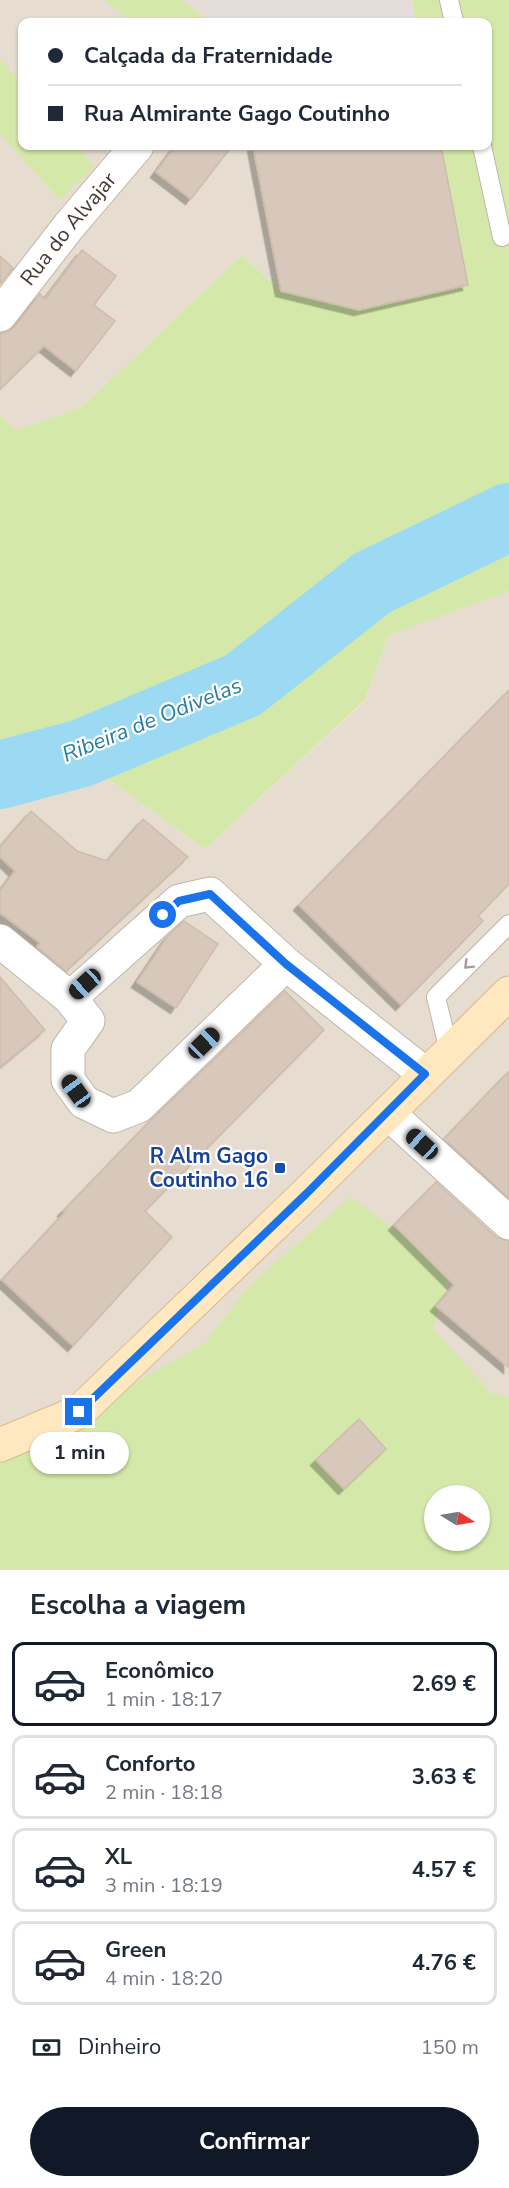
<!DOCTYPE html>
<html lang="pt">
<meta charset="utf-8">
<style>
body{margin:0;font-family:"Nunito Sans",sans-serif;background:#f6f6f7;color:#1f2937;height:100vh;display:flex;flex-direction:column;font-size:22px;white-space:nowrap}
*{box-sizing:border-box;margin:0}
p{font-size:20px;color:#747a83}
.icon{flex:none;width:33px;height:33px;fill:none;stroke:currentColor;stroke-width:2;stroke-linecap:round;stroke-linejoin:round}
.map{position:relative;height:1570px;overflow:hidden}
.sheet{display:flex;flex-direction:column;background:#fff;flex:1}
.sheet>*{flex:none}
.guide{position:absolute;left:18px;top:18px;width:474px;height:132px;border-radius:12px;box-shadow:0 2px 4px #0004;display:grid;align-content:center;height:132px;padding:0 30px;background:#fff}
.needle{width:39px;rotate:101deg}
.fabs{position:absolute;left:424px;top:1485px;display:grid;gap:12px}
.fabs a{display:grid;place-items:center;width:66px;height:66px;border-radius:50%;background:#fff;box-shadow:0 2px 4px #0004;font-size:30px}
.end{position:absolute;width:27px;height:27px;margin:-14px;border:8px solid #1a73e8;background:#fff;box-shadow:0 0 0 3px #fff}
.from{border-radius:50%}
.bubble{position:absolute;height:42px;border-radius:21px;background:#fff;box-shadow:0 2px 4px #0004;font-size:20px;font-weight:700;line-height:42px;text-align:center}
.car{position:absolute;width:18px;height:36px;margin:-18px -9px;border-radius:8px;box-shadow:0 0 4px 2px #0007;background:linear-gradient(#222 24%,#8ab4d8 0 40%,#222 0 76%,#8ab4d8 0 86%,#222 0)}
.guide b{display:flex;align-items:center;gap:21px;height:57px;font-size:22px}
.guide b+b{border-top:2px solid #e0e1e3}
.guide i{width:15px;height:15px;background:#1f2937}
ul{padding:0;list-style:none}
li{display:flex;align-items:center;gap:18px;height:84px;margin:0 12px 9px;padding:0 18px;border:3px solid #e0e1e3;border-radius:12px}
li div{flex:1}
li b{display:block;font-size:22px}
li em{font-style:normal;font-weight:700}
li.current{border-color:#111827}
li>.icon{width:54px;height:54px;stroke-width:1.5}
h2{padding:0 30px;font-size:27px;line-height:72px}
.pay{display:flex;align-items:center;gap:15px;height:66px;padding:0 30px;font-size:22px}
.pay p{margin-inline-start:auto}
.cta{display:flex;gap:12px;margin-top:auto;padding:12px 30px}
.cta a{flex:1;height:69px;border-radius:36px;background:#111827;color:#fff;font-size:24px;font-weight:700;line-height:69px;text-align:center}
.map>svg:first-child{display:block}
.residential{fill:#e6ddd0;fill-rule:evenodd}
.industrial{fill:#e4ddd8}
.green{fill:#d4e9a9;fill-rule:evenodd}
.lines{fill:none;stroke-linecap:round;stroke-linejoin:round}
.river{stroke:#9bdaf2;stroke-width:68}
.building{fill:#d7c8bb;stroke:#cfbcab;stroke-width:1.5;filter:url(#shadow)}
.service-casing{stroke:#c1b5a8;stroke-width:20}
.minor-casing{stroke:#c1b5a8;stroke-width:35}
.secondary-casing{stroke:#d4ba90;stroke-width:35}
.service{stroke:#fff;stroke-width:18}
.minor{stroke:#fff;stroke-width:33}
.secondary{stroke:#ffe8c0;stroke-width:33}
.oneway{stroke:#a29d99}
.route{stroke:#1a73e8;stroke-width:8}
.transit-dot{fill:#1a4fb4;stroke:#fff;stroke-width:2}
.labels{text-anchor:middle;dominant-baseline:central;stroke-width:4.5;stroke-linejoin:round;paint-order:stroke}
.street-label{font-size:21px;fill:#443b33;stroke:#fff}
.transit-label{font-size:21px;font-weight:bold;fill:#164399;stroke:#fff;text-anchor:end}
.water-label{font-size:22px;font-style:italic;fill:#277ea3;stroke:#fff}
</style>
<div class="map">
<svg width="509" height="1570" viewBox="0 0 509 1570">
<defs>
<filter id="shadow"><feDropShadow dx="-5.5" dy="5.5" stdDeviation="0" flood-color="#0004"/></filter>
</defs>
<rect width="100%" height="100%" fill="#f2ebe3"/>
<path class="residential" d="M0,0h183l27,22h-188v124h231l28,145 -39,-36 -160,152 -66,23 -16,-15z
M509,591v979h-509v-776l90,-28 115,83 160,-148 23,-65zM435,1496h45v44h-45z"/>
<path class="industrial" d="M183,0h229l4,22h-206z"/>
<path class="green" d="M104,0h79l27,22h-78z
M412,0h97v591l-121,45 -23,64 -160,149 -115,-83 -90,28v-379l16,15 66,-23 160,-152 39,36 78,19 109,-25 -27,-139h47v-124h-72z
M0,59l22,25v62h54l18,20 -34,34 -60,-66z
M351,1197l100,73 -18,59 58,64 18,5v172h-509v-110l205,-117 43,-56zM435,1496h45v44h-45z"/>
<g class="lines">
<path class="river" d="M0,775l82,-22 161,-68 129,-102 137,-66"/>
</g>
<path class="building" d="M175,146h57l-41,53 -35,-27z
M253,146h188l27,139 -109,25 -78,-19z
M82,250l34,26 -22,29 21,16 -39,50 -32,-25 -44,43v-56l8,-1 7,-6 25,-32 5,5z
M0,256l13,12 -13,16z
M509,690v194l-31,32 5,5 -82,84 -102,-100z
M31,811l46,40 30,10 36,-42 45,38 -122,114 -29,-24 3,-4 -40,-30v-22l15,-20 -15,-14v-10z
M184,921l34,23 -42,64 -39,-26 31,-46z
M0,977l45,53 -45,37z
M285,991l39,39 -179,181 27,26 -99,109 -71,-66 63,-68 -2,-1 87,-90z
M509,1071v127l-65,-59z
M436,1182l60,55 13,4v127l-73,-62 18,-21 -60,-60z
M359,1419l27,30 -42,40 -28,-29z"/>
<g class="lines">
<defs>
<path id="service" d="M449,0l5,22
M482,146l20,91
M449,1051l-13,-54 73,-73"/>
<g id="minor">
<path id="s1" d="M0,315l69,-89 68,-80"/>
<path d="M0,941l70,57 109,-97 31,-7 76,70 139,110"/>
<path d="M70,998l18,23 -20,28v31l16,22 29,14 26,-10 147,-142"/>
<path d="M388,1113l121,110"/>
</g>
<path id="secondary" d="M0,1445l79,-33 227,-218 203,-201"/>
</defs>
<use href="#service" class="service-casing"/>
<use href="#minor" class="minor-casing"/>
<use href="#secondary" class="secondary-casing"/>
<use href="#service" class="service"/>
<use href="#minor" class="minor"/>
<use href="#secondary" class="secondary"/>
</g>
<defs><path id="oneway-chevron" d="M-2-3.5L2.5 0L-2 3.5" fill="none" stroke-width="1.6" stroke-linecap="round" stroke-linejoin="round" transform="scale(1.5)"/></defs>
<use class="oneway" href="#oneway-chevron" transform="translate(468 965) rotate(135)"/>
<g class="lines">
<path class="route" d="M79,1412l227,-218 119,-120 -139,-110 -76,-70 -31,7 -16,14"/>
</g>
<rect class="transit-dot" x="274" y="1162" width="12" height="12" rx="3"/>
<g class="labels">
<g class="street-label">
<text stroke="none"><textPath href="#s1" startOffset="110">Rua do Alvajar</textPath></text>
</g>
<g class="transit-label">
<text x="268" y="1156">R Alm Gago<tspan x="268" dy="24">Coutinho 16</tspan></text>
</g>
<g class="water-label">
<text transform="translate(152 720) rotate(-22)">Ribeira de Odivelas</text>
</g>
</g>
</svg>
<div class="fabs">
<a><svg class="needle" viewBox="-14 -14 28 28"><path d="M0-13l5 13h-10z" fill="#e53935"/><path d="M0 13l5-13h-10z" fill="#747a83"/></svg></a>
</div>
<i class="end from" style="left:163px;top:915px"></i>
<i class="end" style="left:79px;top:1412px"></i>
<div class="bubble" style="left:30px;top:1432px;width:99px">1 min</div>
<i class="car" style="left:85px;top:984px;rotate:228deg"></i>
<i class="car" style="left:204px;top:1043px;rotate:46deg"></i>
<i class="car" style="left:76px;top:1091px;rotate:324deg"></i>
<i class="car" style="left:422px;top:1144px;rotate:312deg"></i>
<div class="guide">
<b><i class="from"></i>Calçada da Fraternidade</b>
<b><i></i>Rua Almirante Gago Coutinho</b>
</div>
</div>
<section class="sheet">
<h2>Escolha a viagem</h2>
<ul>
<li class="current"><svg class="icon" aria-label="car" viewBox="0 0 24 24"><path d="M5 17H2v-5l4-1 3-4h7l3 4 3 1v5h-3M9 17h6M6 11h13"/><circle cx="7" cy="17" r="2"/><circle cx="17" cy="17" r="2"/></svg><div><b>Econômico</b><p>1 min · 18:17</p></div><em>2.69 €</em></li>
<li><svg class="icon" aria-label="car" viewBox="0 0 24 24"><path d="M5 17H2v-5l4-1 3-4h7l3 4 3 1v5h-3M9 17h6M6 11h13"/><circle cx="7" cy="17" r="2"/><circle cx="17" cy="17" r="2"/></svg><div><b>Conforto</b><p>2 min · 18:18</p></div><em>3.63 €</em></li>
<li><svg class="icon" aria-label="car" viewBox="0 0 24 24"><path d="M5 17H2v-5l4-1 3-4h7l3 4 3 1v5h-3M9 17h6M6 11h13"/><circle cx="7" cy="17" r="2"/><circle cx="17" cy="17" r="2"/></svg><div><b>XL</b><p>3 min · 18:19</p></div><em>4.57 €</em></li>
<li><svg class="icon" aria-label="car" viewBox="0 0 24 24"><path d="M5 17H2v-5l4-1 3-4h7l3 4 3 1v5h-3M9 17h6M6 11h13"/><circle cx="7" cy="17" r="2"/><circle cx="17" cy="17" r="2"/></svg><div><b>Green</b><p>4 min · 18:20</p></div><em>4.76 €</em></li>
</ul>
<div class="pay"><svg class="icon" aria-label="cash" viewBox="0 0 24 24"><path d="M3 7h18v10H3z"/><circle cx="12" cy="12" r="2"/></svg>Dinheiro<p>150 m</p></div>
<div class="cta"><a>Confirmar</a></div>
</section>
